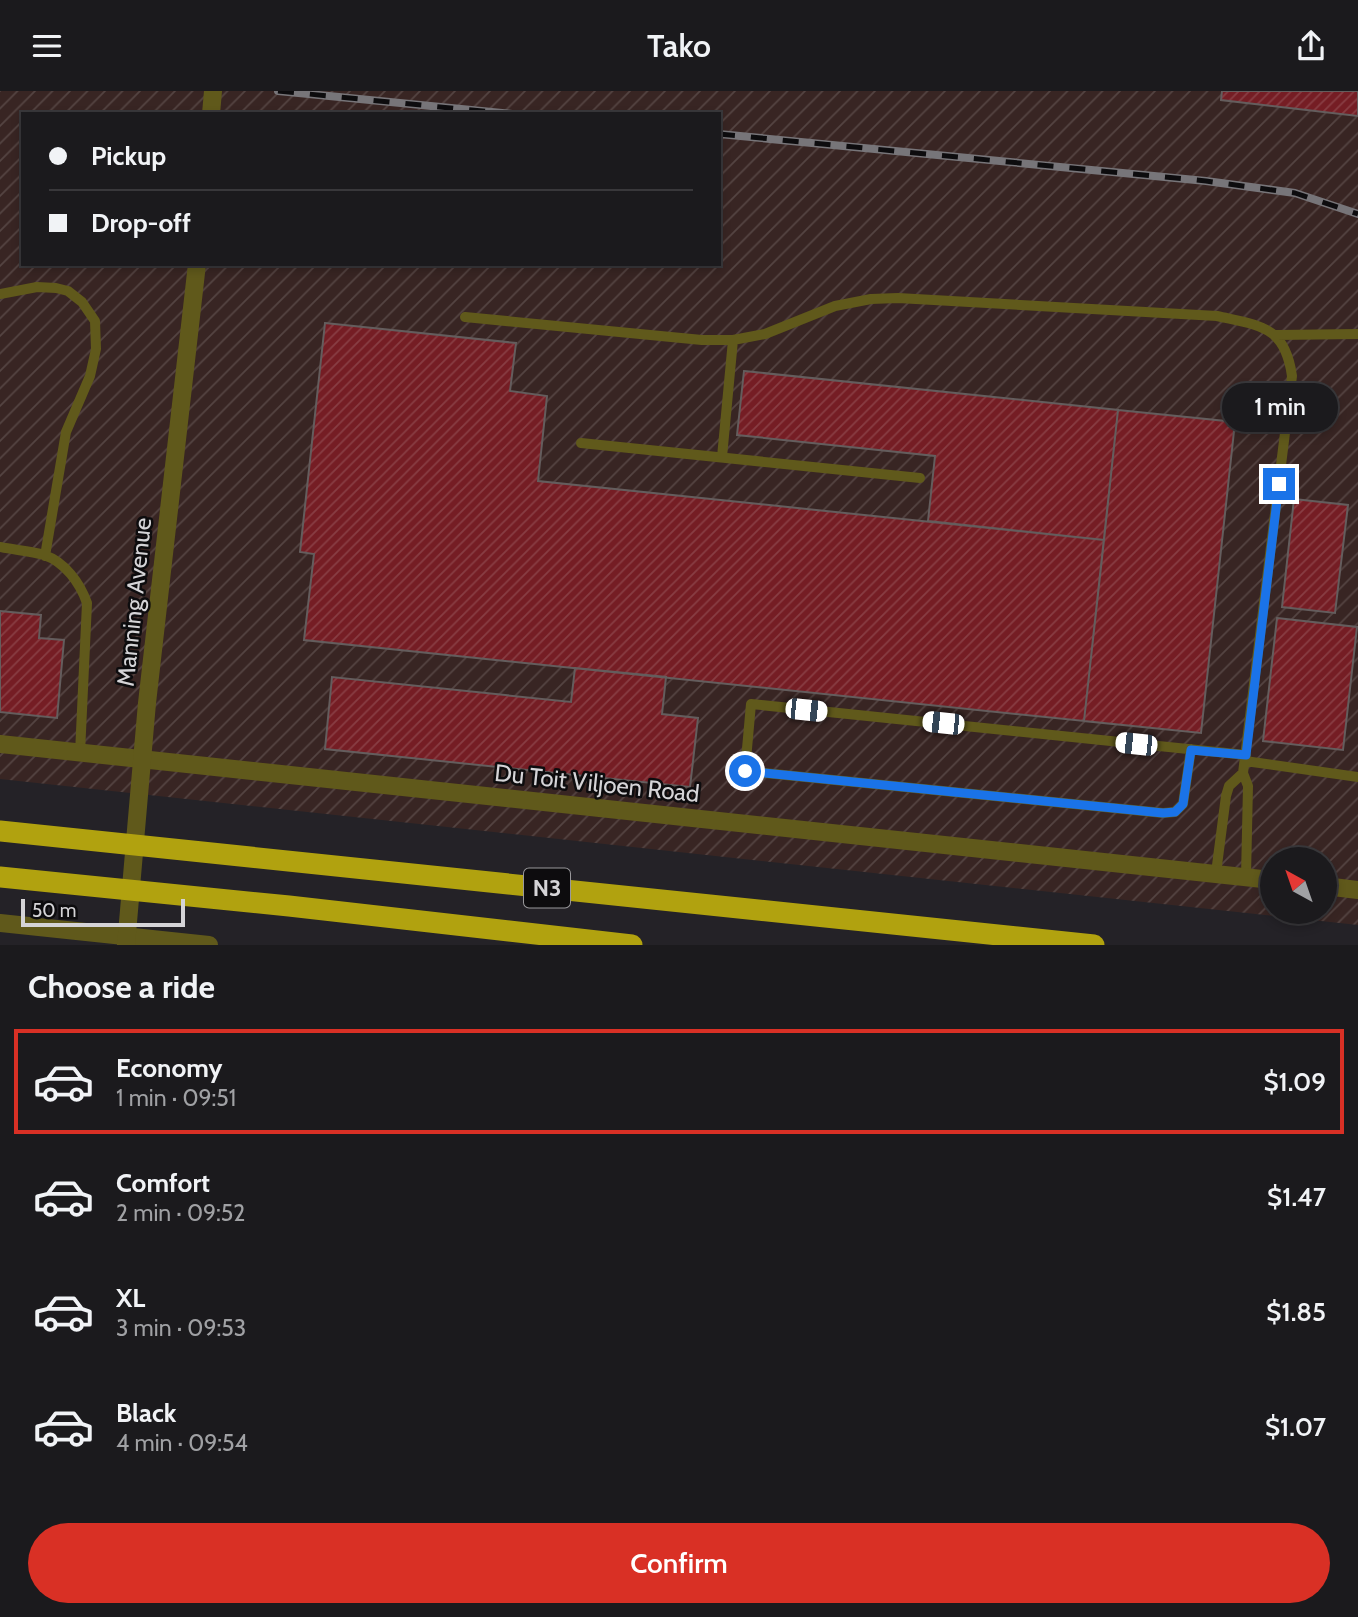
<!DOCTYPE html>
<meta charset="utf-8">
<style>
body{margin:0;font-family:Cabin,sans-serif;background:#28272a;color:#f1f3f6;height:100vh;display:flex;flex-direction:column;font-size:26px;white-space:nowrap}
*{box-sizing:border-box;margin:0}
p{font-size:23px;color:#a0a1a4}
.icon{flex:none;width:38px;height:38px;fill:none;stroke:currentColor;stroke-width:2;stroke-linecap:round;stroke-linejoin:round}
.map{position:relative;height:854px;overflow:hidden}
.panel{display:flex;flex-direction:column;background:#1b1a1d;flex:1}
.panel>*{flex:none}
.hud{position:absolute;left:21px;top:21px;width:700px;height:154px;border-radius:0px;box-shadow:0 4px 10px #0003,0 0 0 2px #39383b;display:grid;align-content:center;height:154px;padding:0 28px;background:#1b1a1d}
.needle{width:46px;rotate:320deg}
.controls{position:absolute;left:1260px;top:756px;display:grid;gap:14px}
.controls a{display:grid;place-items:center;width:77px;height:77px;border-radius:50%;background:#1b1a1d;box-shadow:0 4px 10px #0003,0 0 0 2px #39383b;font-size:35px}
.scale{position:absolute;left:21px;bottom:18px;width:164px;box-sizing:border-box;padding-left:7px;border:4px solid #d5d4d7;border-top:0;font-size:19px;line-height:24px;white-space:nowrap;color:#d5d4d7;-webkit-text-stroke:5px #0d0c0e;paint-order:stroke}
.end{position:absolute;width:32px;height:32px;margin:-16px;border:9px solid #1a73e8;background:#fff;box-shadow:0 0 0 4px #fff}
.from{border-radius:50%}
.bubble{position:absolute;height:49px;border-radius:24px;background:#1b1a1d;box-shadow:0 4px 10px #0003,0 0 0 2px #39383b;font-size:23px;font-weight:600;line-height:49px;text-align:center}
.car{position:absolute;width:21px;height:42px;margin:-21px -10px;border-radius:9px;box-shadow:0 0 5px 2px #0007;background:linear-gradient(#fff 24%,#345 0 40%,#fff 0 76%,#345 0 86%,#fff 0)}
.hud b{display:flex;align-items:center;gap:24px;height:66px;font-size:26px}
.hud b+b{border-top:2px solid #39383b}
.hud i{width:18px;height:18px;background:#f1f3f6}
ul{padding:0;list-style:none}
li{display:flex;align-items:center;gap:21px;height:105px;margin:0 14px 10px;padding:0 14px;border:4px solid transparent;border-radius:0px}
li div{flex:1}
li b{display:block;font-size:26px}
li em{font-style:normal;font-weight:600}
li.current{border-color:#d93025}
li>.icon{width:63px;height:63px;stroke-width:1.5}
h2{padding:0 28px;font-size:32px;line-height:84px}
.button{display:flex;gap:14px;margin-top:auto;padding:14px 28px}
.button a{flex:1;height:80px;border-radius:42px;background:#d93025;color:#fff;font-size:28px;font-weight:600;line-height:80px;text-align:center}
header{display:flex;justify-content:space-between;align-items:center;height:91px;padding:0 28px;background:#1b1a1d;font-size:32px;font-weight:600}
.map>svg:first-child{display:block}
.industrial{fill:url(#industrial-furrows);fill-rule:evenodd}
.building{fill:url(#building-hatch);stroke:#645d5d;stroke-width:2}
.lines{fill:none;stroke-linecap:round;stroke-linejoin:round}
.service{stroke:#60591b;stroke-width:10}
.minor{stroke:#60591b;stroke-width:18}
.tertiary{stroke:#60591b;stroke-width:18}
.motorway{stroke:#b1a20f;stroke-width:21}
.rail-casing{stroke:#777579;stroke-width:8}
.rail{stroke:#0d0c0e;stroke-width:5;stroke-dasharray:16;stroke-linecap:butt}
.route{stroke:#1a73e8;stroke-width:9}
.labels{text-anchor:middle;dominant-baseline:central;stroke-width:5;stroke-linejoin:round;paint-order:stroke}
.shield{fill:#0d0c0e;stroke:#99989b;stroke-width:2}
.shield-label{font-size:23px;font-weight:bold;fill:#d5d4d7}
.street-label{font-size:24px;fill:#d5d4d7;stroke:#0d0c0e}
</style>
<header><svg class="icon" aria-label="menu" viewBox="0 0 24 24"><path d="M4 6h16M4 12h16M4 18h16"/></svg>Tako<svg class="icon" aria-label="share" viewBox="0 0 24 24"><path d="M12 15V3M7 8l5-5 5 5M5 13v7h14v-7"/></svg></header>
<div class="map">
<svg width="1358" height="854" viewBox="0 0 1358 854">
<defs>
<pattern id="industrial-furrows" width="10" height="10" patternUnits="userSpaceOnUse" patternTransform="scale(1.75)"><rect width="10" height="10" fill="#382523"/><path d="M-1 1l2-2M0 10L10 0M9 11l2-2" fill="none" stroke="#544442"/></pattern>
<pattern id="building-hatch" width="6" height="6" patternUnits="userSpaceOnUse" patternTransform="scale(1.75)"><rect width="6" height="6" fill="#751d24"/><path d="M-1 1l2-2M0 6l6-6M5 7l2-2" fill="none" stroke="#883d43"/></pattern>
</defs>
<rect width="100%" height="100%" fill="#242227"/>
<path class="industrial" d="M0,0h1358v834l-1358,-146zM23,23h696v150h-696zM1272,768h53v53h-53z"/>
<path class="building" d="M1222,0h136v25l-137,-16z
M325,232l191,20 -6,48 37,5 -9,85 566,59 -20,181 -780,-81 10,-86 -14,-2z
M744,280l374,39 -14,130 -176,-19 7,-65 -198,-21z
M1118,319l117,12 -34,311 -117,-12z
M1294,408l54,6 -13,108 -53,-6z
M0,520l41,4 -2,23 25,2 -7,78 -57,-6z
M1277,527l80,9 -14,123 -80,-9z
M575,577l91,9 -4,37 36,4 -8,69 -365,-38 7,-72 239,25z"/>
<g class="lines">
<path class="service" d="M0,203l37,-7 19,1 12,3 14,11 13,19 1,28 -6,27 -24,56 -21,124
M465,226l237,23h31l32,-6 70,-28 36,-7 27,-1 319,18c44,10 68,10 75,60l-49,397 5,13 -2,90
M1276,244l82,-1
M581,352l339,35
M722,366l11,-117
M0,456c14,3 30,4 44,8 21,7 36,28 43,48l-7,150
M1191,658l-8,55 -8,8 -12,1 -418,-42 6,-67 495,51
M1245,670l113,16
M1216,782l10,-77 3,-10 14,-13"/>
<path class="minor" d="M0,653l1272,136
M1325,795l33,4
M0,832l209,22"/>
<path class="tertiary" d="M211,23l2,-23
M126,854l21,-242 50,-439"/>
<path class="motorway" d="M0,740l1094,114
M0,786l289,29 343,39"/>
<defs>
<path id="rail" d="M278,0l234,23
M719,43l487,47 89,12 63,21"/>
</defs>
<use href="#rail" class="rail-casing"/>
<use href="#rail" class="rail"/>
</g>
<g class="lines">
<path class="route" d="M745,680l418,42 12,-1 8,-8 8,-54 55,5 33,-271"/>
</g>
<g class="labels">
<rect class="shield" x="524" y="777.5" width="46" height="39" rx="5"/>
<g class="shield-label">
<text x="547" y="797">N3</text>
</g>
<g class="street-label">
<text transform="translate(134 511) rotate(-84)">Manning Avenue</text>
<text transform="translate(597 692) rotate(6)">Du Toit Viljoen Road</text>
</g>
</g>
</svg>
<div class="controls">
<a><svg class="needle" viewBox="-14 -14 28 28"><path d="M0-13l5 13h-10z" fill="#e53935"/><path d="M0 13l5-13h-10z" fill="#a0a1a4"/></svg></a>
</div>
<div class="scale">50 m</div>
<i class="end from" style="left:745px;top:680px"></i>
<i class="end" style="left:1279px;top:393px"></i>
<div class="bubble" style="left:1222px;top:292px;width:116px">1 min</div>
<i class="car" style="left:806px;top:619px;rotate:96deg"></i>
<i class="car" style="left:943px;top:632px;rotate:276deg"></i>
<i class="car" style="left:1136px;top:653px;rotate:276deg"></i>
<div class="hud">
<b><i class="from"></i>Pickup</b>
<b><i></i>Drop-off</b>
</div>
</div>
<section class="panel">
<h2>Choose a ride</h2>
<ul>
<li class="current"><svg class="icon" aria-label="car" viewBox="0 0 24 24"><path d="M5 17H2v-5l4-1 3-4h7l3 4 3 1v5h-3M9 17h6M6 11h13"/><circle cx="7" cy="17" r="2"/><circle cx="17" cy="17" r="2"/></svg><div><b>Economy</b><p>1 min · 09:51</p></div><em>$1.09</em></li>
<li><svg class="icon" aria-label="car" viewBox="0 0 24 24"><path d="M5 17H2v-5l4-1 3-4h7l3 4 3 1v5h-3M9 17h6M6 11h13"/><circle cx="7" cy="17" r="2"/><circle cx="17" cy="17" r="2"/></svg><div><b>Comfort</b><p>2 min · 09:52</p></div><em>$1.47</em></li>
<li><svg class="icon" aria-label="car" viewBox="0 0 24 24"><path d="M5 17H2v-5l4-1 3-4h7l3 4 3 1v5h-3M9 17h6M6 11h13"/><circle cx="7" cy="17" r="2"/><circle cx="17" cy="17" r="2"/></svg><div><b>XL</b><p>3 min · 09:53</p></div><em>$1.85</em></li>
<li><svg class="icon" aria-label="car" viewBox="0 0 24 24"><path d="M5 17H2v-5l4-1 3-4h7l3 4 3 1v5h-3M9 17h6M6 11h13"/><circle cx="7" cy="17" r="2"/><circle cx="17" cy="17" r="2"/></svg><div><b>Black</b><p>4 min · 09:54</p></div><em>$1.07</em></li>
</ul>
<div class="button"><a>Confirm</a></div>
</section>
